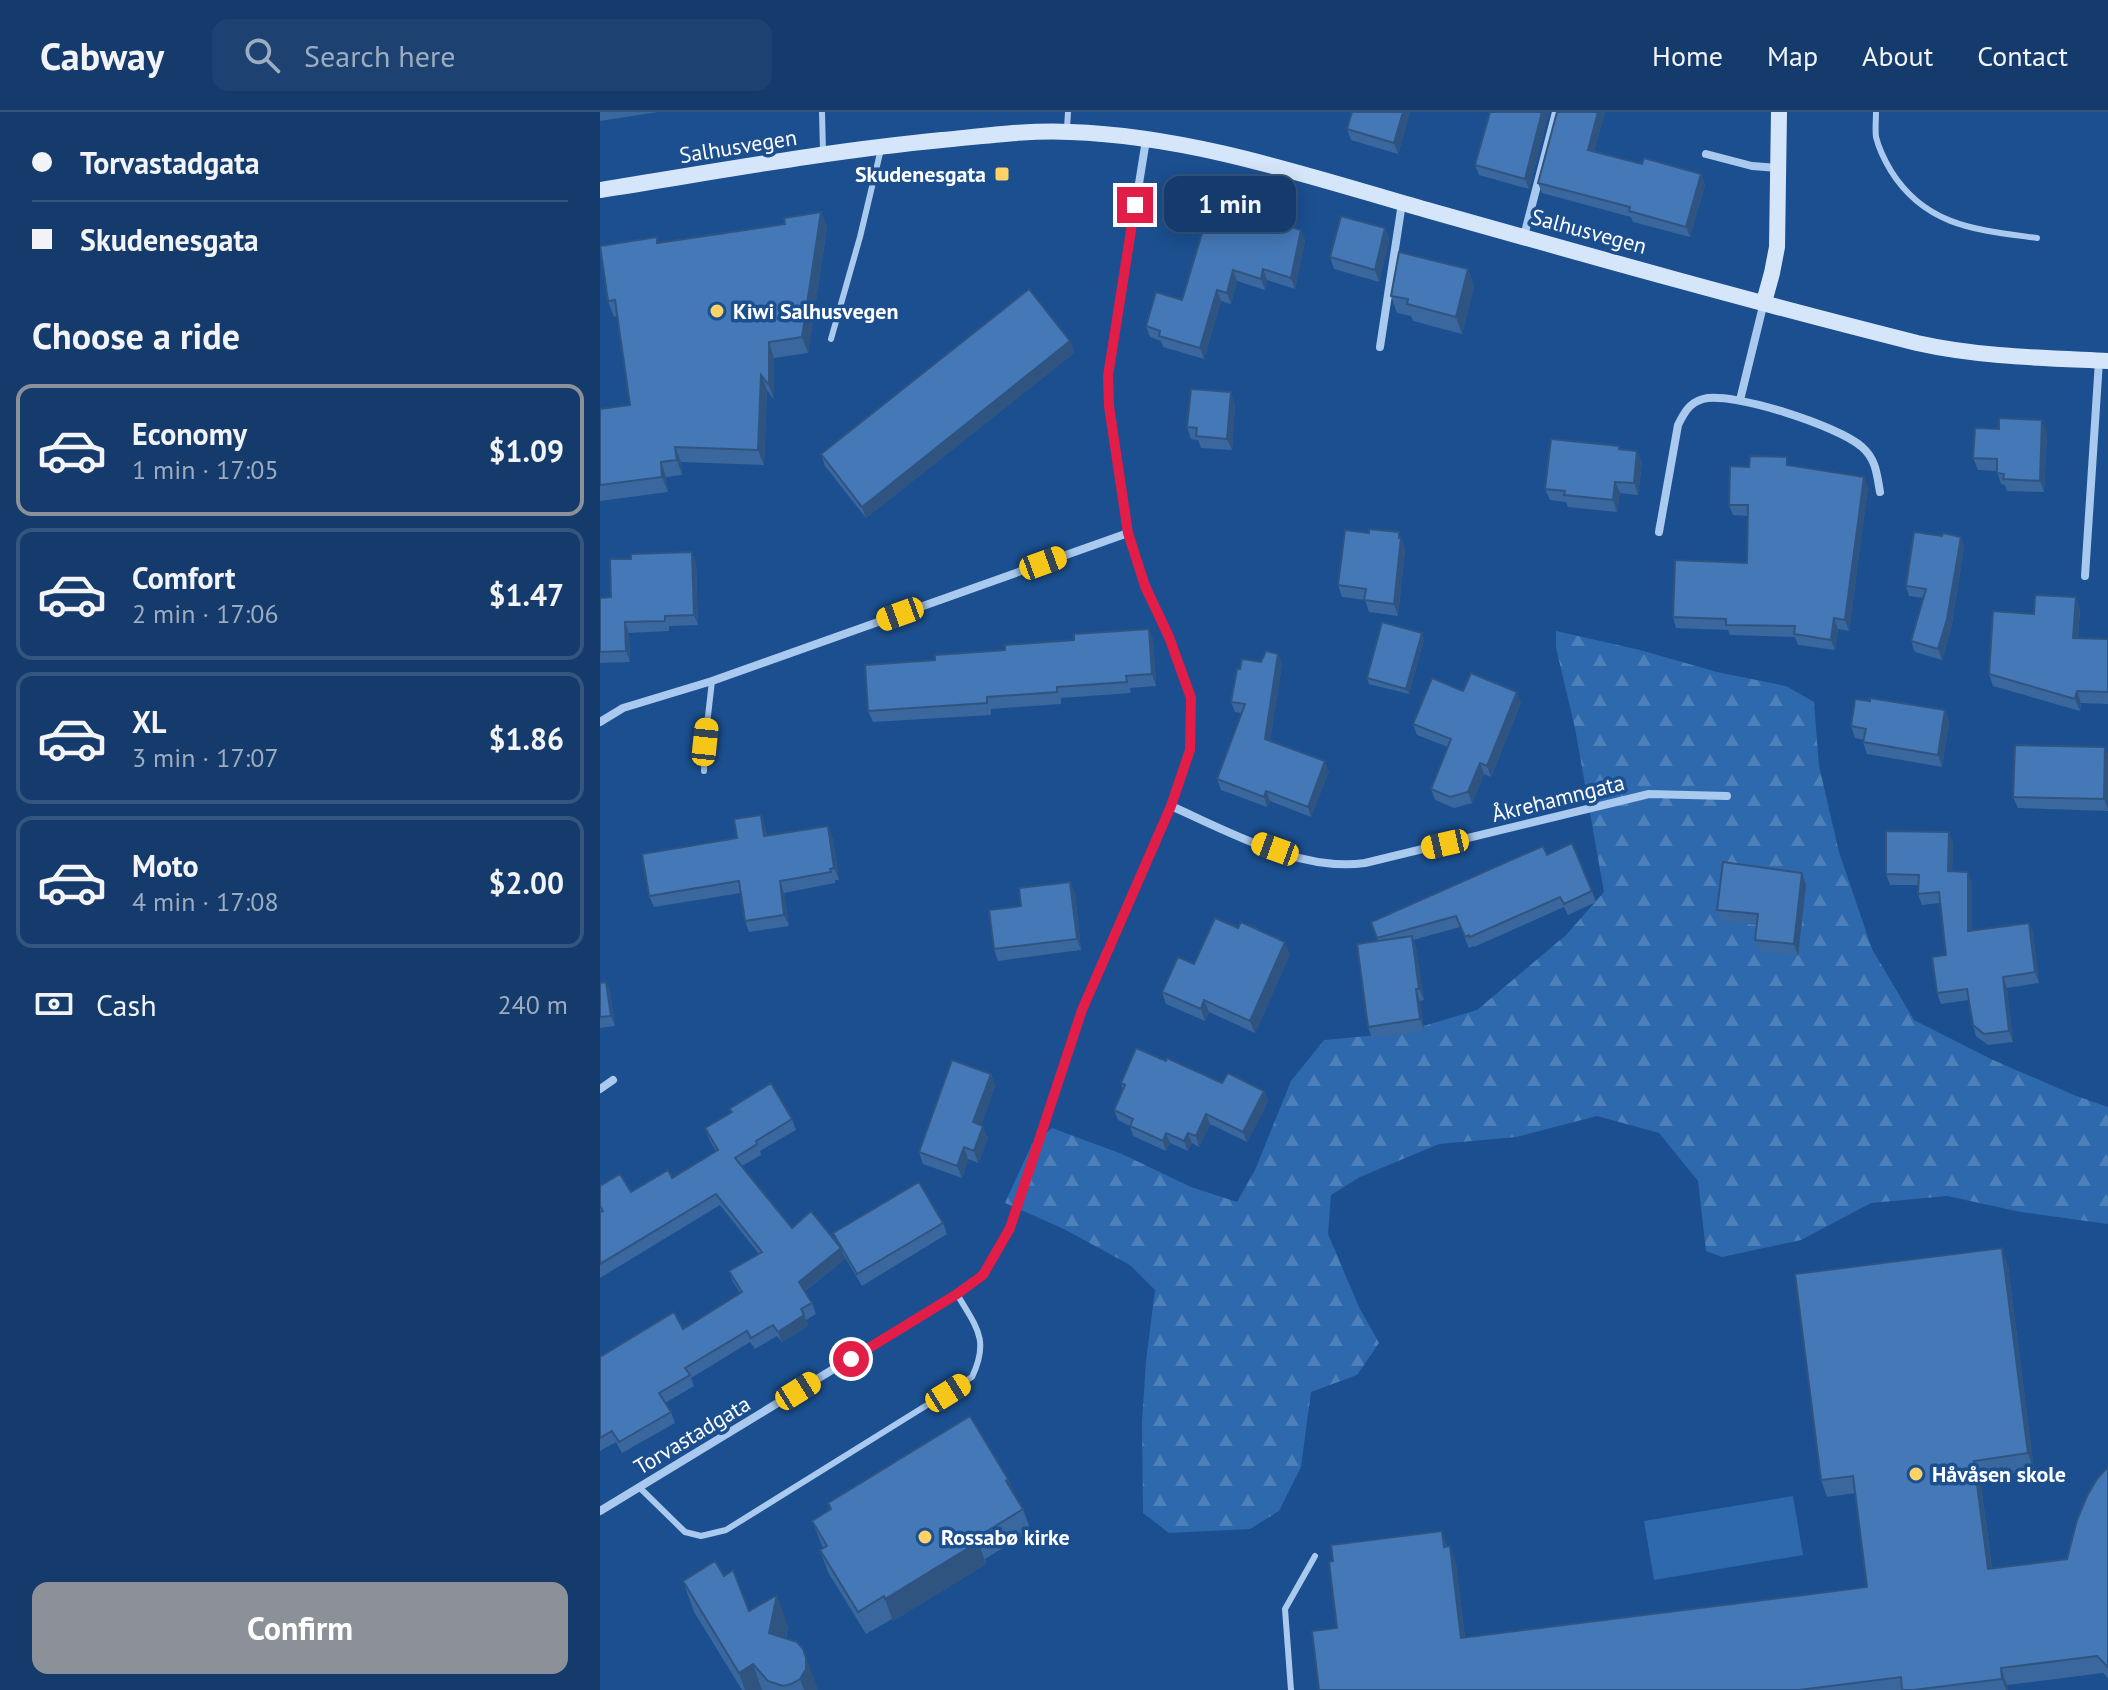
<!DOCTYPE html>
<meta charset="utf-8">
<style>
body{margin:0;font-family:"PT Sans",sans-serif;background:#1d4271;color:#f1f3f6;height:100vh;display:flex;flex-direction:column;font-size:30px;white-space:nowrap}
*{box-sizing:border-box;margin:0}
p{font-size:26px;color:#9dadc1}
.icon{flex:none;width:44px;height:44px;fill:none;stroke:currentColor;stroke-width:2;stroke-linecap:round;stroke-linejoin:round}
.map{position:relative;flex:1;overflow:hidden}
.sheet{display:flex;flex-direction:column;background:#143b6b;width:600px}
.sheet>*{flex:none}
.top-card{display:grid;align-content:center;height:176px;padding:0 32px;background:#143b6b}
.end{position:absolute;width:36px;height:36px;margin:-18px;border:10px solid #e11d48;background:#fff;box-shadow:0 0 0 4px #fff}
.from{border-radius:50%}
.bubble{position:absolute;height:56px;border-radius:16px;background:#143b6b;box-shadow:0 4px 20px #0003,0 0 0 2px #33557e;font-size:26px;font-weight:600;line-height:56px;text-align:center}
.car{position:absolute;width:24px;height:48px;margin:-24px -12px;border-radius:10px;box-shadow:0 0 6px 2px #0007;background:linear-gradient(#f5c518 24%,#345 0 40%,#f5c518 0 76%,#345 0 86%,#f5c518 0)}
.top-card b{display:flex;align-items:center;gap:28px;height:76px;font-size:30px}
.top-card b+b{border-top:2px solid #33557e}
.top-card i{width:20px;height:20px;background:#f1f3f6}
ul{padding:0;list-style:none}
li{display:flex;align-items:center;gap:24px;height:132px;margin:0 16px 12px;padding:0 16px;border:4px solid #33557e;border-radius:16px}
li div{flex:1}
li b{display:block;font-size:30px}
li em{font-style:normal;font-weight:600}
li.active{border-color:#8c9099}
li>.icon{width:72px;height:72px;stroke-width:1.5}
h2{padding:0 32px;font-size:36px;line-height:96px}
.pay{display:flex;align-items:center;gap:20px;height:88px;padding:0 32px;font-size:30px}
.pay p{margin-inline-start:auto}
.action{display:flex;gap:16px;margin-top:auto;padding:16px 32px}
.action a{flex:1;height:92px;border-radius:16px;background:#8c9099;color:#fff;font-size:32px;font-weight:600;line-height:92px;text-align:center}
header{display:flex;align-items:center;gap:48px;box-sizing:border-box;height:112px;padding:0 40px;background:#143b6b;border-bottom:2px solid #33557e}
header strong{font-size:38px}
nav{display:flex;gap:44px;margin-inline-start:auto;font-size:28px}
.search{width:560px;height:72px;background:#1d4271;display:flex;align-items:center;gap:20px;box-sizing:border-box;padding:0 28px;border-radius:16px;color:#9dadc1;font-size:30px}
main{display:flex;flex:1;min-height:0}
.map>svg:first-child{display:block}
.forest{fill:url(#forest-firs)}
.garden{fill:#2e69ad}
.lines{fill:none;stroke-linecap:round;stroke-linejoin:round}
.lane{stroke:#a9c9ee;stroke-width:6}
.street{stroke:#a9c9ee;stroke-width:8}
.secondary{stroke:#d6e6fa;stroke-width:16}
.wall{fill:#3a679d}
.shaded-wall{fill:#305480}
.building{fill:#4478b7;stroke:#305480;stroke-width:2}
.route{stroke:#e11d48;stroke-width:10}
.poi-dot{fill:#ffd166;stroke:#1b4f8f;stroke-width:3}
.labels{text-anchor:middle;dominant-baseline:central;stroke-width:7;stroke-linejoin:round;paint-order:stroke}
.street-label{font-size:22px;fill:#fff;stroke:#1b4f8f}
.poi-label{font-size:22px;font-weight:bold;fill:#fff;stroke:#1b4f8f;text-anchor:start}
</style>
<header>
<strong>Cabway</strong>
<div class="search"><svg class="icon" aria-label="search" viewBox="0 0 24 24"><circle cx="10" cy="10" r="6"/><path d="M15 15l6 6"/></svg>Search here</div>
<nav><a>Home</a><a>Map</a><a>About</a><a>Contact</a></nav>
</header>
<main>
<section class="sheet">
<div class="top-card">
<b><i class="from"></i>Torvastadgata</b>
<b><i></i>Skudenesgata</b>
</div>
<h2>Choose a ride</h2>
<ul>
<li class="active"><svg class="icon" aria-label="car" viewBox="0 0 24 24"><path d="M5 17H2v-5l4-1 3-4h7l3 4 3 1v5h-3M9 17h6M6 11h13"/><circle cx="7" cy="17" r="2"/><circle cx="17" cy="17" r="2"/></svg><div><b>Economy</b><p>1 min · 17:05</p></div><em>$1.09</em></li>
<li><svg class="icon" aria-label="car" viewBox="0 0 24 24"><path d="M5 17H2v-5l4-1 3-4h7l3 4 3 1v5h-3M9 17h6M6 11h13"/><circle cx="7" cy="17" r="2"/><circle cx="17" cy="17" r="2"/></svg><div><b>Comfort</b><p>2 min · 17:06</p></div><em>$1.47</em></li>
<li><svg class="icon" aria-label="car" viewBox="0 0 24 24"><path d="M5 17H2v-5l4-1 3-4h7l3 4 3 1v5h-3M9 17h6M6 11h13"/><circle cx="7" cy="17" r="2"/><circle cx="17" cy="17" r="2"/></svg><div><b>XL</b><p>3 min · 17:07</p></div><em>$1.86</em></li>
<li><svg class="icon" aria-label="car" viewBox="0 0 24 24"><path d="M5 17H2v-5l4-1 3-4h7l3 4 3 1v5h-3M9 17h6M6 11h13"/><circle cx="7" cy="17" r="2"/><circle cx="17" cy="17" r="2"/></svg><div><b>Moto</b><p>4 min · 17:08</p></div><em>$2.00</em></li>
</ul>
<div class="pay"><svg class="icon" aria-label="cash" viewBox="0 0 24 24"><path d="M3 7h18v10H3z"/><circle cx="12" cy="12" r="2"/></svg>Cash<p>240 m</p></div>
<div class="action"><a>Confirm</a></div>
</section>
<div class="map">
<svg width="1508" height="1578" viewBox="0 0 1508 1578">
<defs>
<pattern id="forest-firs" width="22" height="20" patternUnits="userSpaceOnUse" patternTransform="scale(2)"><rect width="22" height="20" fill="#2e69ad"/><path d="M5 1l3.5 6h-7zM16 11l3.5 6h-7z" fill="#4d80b9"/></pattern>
</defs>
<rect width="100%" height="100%" fill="#1b4f8f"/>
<path class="forest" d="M956,519l84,19 77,22 69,14 28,16 5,64 20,86 33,97 42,71 77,39 83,36 34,12v117l-87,-12 -74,-16 -76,7 -70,37 -79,17 -16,-6 -8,-70 -39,-48 -62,-17 -81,21 -77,7 -79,33 -29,18 -3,39 31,73 20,36 -22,32 -46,17 -10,75 -22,44 -29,18 -81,4 -26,-20 -1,-91 4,-61 9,-71 -25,-25 -66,-36 -59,-26 27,-59 20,-16 70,26 69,33 46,15 18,-32 36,-89 33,-41 76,-7 77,-23 89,-75 38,-43 -29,-164 -19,-80z"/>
<path class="garden" d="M1193,1384l10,59 -149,25 -10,-59z"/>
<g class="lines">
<path class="lane" d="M222,0l1,40
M1276,0c0,8 -1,17 0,25 3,12 9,24 15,34 35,56 87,59 146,67
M467,16l1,-16
M231,227l29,-102 21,-88
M104,659l1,-29 7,-61
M39,1375l46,45 16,4 25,-6 246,-153c18,-38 4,-50 -15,-83
M691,1578l-6,-81 30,-53"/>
<path class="street" d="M1106,42l46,12 26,2
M924,124l32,-124
M780,235l22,-144
M1140,288l24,-98
M1059,420l19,-107c6,-12 11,-22 25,-26 28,-8 136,27 159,48 14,12 15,28 18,45
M1485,464l14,-215
M0,610l23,-14 89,-27 416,-148
M571,694c59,26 129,66 194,57l284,-69 78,2
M0,977l13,-9
M0,1399l357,-217 26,-19 27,-47 72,-218 89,-204 19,-56 1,-52 -22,-61 -24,-51 -17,-53 -19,-127 -1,-30 38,-236"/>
<path class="secondary" d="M0,78c114,-18 227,-39 342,-50 42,-4 86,-10 128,-8 122,4 241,45 357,78 163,46 326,92 490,133 62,14 128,15 191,18
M1164,190l8,-29 5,-26 2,-135"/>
</g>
<path class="wall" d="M0,0h58l-58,9z
M810,0l-12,42 -47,-14 -4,-11z
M890,0h59l-20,77 -50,-14 -4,-10z
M957,0h48l-11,39 48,13 59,10 4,11 -15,52 -57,-15 -2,-5 -89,-24 -4,-10z
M221,100l6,16 -19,125 -34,5v42l-7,-10 -3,75 -83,-3 1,13 -16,2 2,15 -68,9v-92l30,-4 -13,-89 -3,1 -6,-16 51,-58 126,-19z
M785,116l4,12 -10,42 -45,-13 -4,-12z
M701,118l4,11 -10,48 -28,-9 -2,10 -28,-9 -6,23 -10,-3 -17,58 -41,-12 -2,-6 -11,-4 -4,-11 36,-26z
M868,157l6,17 -12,48 -49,-13 -2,-5 -14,-3 -6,-17z
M470,229l4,12 -208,165 -41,-52 -4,-12z
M635,292l-3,46 -31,-2 -3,-8 -7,-1 -4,-12z
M1447,320l-3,60 -37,-1 -2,-6 -4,-1 -4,-13 -19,-1 -5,-12z
M1019,334l1,3 17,2 5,12 -4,32 -18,-2 -3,19 -49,-5 -2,-5 -16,-2 -5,-11z
M1191,354l77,21 -19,144 -11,-2 -3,21 -37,-5 -3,-8 -65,-2 -2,-5 -52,-2 -3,-11 74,-54 1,-47 -15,-1 -4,-10 20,-38z
M799,420l6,18 -7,66 -29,-4 -4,-12 -23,-3 -4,-12 31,-52z
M1342,424l19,1 3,10 -13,82 -9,31 -27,-8 -4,-11 13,-43 -15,-2 -3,-10z
M96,451l2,62 -29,1v5l-40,2 1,29 -30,1v-65l11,-1z
M1480,497l-2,29 30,1v65l-27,-1 -1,8 -87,-25 -4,-12 45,-60z
M549,517l4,11 3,46 -26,2 1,5 -70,5v6l-70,5v6l-118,7 -5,-11 67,-51z
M824,527l-15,55 -40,-10 -2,-6z
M678,542l4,11 -12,75 59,31 -18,46 -41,-16 -3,6 -46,-17 -4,-11 25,-66 -7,-1 -4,-10 9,-33 21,-7z
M863,579l58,12 -30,74 -7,-3 -12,29 -18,5 -19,-8 -4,-11 17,-42 -31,-12 -4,-11z
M1270,589l75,9 4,12 -7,45 -75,-13 -4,-12 1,-2 -9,-2 -4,-12z
M1508,642v57l-90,-3 -5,-11z
M165,714l2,9 66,3 6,42h-4v3l-51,10 5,33 -40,6 -4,-11 -4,-28 -87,14 -5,-11 88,-58z
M1353,731l-1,28 20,12v47l57,-7 4,10 6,50 -32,5 6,54 -25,3 -12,-9 -3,-11 -4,-25 -28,4 -4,-11 9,-38 -6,-52 -18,2 -4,-11 1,-9h-29l-4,-11z
M947,743l45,36 4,11 -28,13 -4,-8 -90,40 -1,-1 -4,2 -9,-21 -47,13 3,8 8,52 -4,1 4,30 -52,7 -4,-11 10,-86 -7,-19z
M470,770l5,11 6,57 -83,11 -4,-12 27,-43z
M1206,773l-8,71 -38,-5 -5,-11 2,-15 -35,-4 -5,-11z
M690,842l-35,79 -46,-21 -4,9 -39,-17 -4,-12 32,-28z
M6,870l4,10 5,34 -15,2v-45z
M566,949l56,22 42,8 4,10 -21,41 -37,-18 -11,23 -7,-4 -4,8 -18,-8 -4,8 -33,-15 -3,-10 -12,-6 -4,-10 9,-21 -2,-6z
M391,962l4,12 -14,39 7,13 -10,25 -10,-4 -6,19 -39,-14 -4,-12z
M129,997l63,10 4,11 -36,21 1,4 -19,11 50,62 45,15 -4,-10 110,-10 4,11 -85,52 -19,-32 2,5 -40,32 7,12 4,11 -10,6 2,6 -26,16 -5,-6 -22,13 -5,-7 -59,36 3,8 -29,17 6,9 4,11 -53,30 -6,-11 -16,9v-94l83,-28 57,-36 -7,-11 -4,-11 30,-17 -39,-49 -120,73v-92l31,6 41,-14 44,-27 -7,-12 -4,-11 26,-15z
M1408,1153l26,205 -54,8 12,90 75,-9 41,-92v211l-5,-5 -96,12 1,5h-689l18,-62 111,-81 2,-1 6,18 9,74 402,-51 -12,-94 -28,4 -6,-17z
M408,1367l7,17 8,13 8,22 -46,28 1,5 -93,57 -1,-2 -26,15 -38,-62 -8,-22 3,-2 -11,-27 18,-11 -2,-7z
M124,1464l25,35 39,15 -2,13 32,51h-76l-48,-78 -11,-31z"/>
<path class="shaded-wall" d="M803,0h7l-12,42 -4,-11z
M942,0h7l-20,77 -4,-10z
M998,0h7l-13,48 -4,-10z
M1101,62l4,11 -15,52 -4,-10z
M221,100l6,16 -19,125 -6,-16z
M785,116l4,12 -10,42 -4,-12z
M701,118l4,11 -10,48 -4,-11z
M663,157l4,11 -2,10 -4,-11z
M868,157l6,17 -12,48 -6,-17z
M633,158l4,11 -6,23 -4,-11z
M617,178l4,11 -17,58 -4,-11z
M470,229l4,12 -208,165 -4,-11z
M169,230l5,16v42l-5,-15z
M161,263l6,15 -3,75 -6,-15z
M631,280l4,12 -3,46 -5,-11z
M1442,308l5,12 -3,60 -4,-11z
M75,335l6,15 1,13 -5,-15z
M1037,339l5,12 -4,32 -4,-12z
M61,350l5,15 2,15 -6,-15z
M1264,365l4,10 -19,144 -4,-11z
M1015,370l5,11 -3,19 -4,-12z
M799,420l6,18 -7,66 -4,-12z
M1361,425l3,10 -13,82 -9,31 -4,-11z
M92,440l4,11 2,62 -4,-10z
M1476,485l4,12 -3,40 -4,-11z
M1234,506l4,11 -3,21 -4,-10z
M25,510l4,11 1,29 -4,-11z
M549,517l4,11 3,46 -4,-12z
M822,521l2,6 -15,55 -3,-5z
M678,542l4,11 -13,84 -4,-10z
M1477,579l4,12 -1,8 -5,-12z
M917,580l4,11 -30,74 -4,-11z
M1345,598l4,12 -7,45 -4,-12z
M1505,635l3,7v56l-4,-11z
M725,649l4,10 -18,46 -3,-10z
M880,651l4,11 -12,29 -4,-11z
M666,679l4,10 -3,6 -3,-10z
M161,703l4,11 4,21 -5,-11z
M228,714l5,12 6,42 -5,-12z
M1349,720l4,11 -1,39 -4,-11z
M1368,760l4,11v59l-4,-11z
M1202,761l4,12 -8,71 -4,-12z
M180,769l4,12 5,33 -5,-11z
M470,770l5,11 6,57 -4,-11z
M1429,811l4,10 6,50 -4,-11z
M812,824l4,12 8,52 -5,-11z
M685,830l5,12 -35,79 -5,-12z
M1403,865l4,11 6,54 -4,-11z
M6,870l4,10 5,34 -4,-10z
M816,877l4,12 4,30 -4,-12z
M604,888l5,12 -4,9 -4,-12z
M391,962l4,12 -17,48 -5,-12z
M664,979l4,10 -21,41 -4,-10z
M606,1002l4,10 -11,23 -3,-11z
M383,1014l5,12 -10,25 -4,-12z
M566,1021l4,10 -4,8 -3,-10z
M588,1021l4,10 -4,8 -4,-10z
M364,1035l4,12 -6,19 -5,-12z
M241,1136l4,11 -42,33 -4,-10z
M1402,1136l6,17 26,205 -6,-17z
M204,1203l4,11 -26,16 -4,-10z
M1374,1349l6,17 14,108 -6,-17z
M408,1367l9,22 -11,-20z
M842,1419l6,17 -4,-1z
M378,1430l8,22 -93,57 -8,-22z
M850,1434l6,18 11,91 -6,-17z
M177,1483l11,31 -8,38 -11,-31z
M206,1546l12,31v1h-14l-4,-11z
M153,1552l9,26h-17l-6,-17z
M1401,1556l6,17 1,5h-2l-4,-11z"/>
<path class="building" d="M752,0h51l-9,31 -47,-14z
M890,0h52l-17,67 -50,-14z
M957,0h41l-10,38 54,14 2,-6 57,16 -15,53 -57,-16 1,-4 -92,-24z
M611,91l90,27 -10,48 -28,-9 -2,10 -28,-9 -6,23 -10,-3 -17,58 -41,-12 1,-5 -14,-5 10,-34 26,8z
M221,100l-19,125 -33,5v43l-8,-10 -3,75 -83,-3 2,13 -16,2 1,15 -62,8v-76l30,-4 -15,-105 -7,1 -8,-55 57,-9v6l128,-19 -1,-6z
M741,104l44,12 -10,42 -45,-13z
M799,140l69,17 -12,48 -49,-13 1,-5 -17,-3z
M429,177l41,52 -208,166 -41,-53z
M591,277l40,3 -4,47 -31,-3 1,-8 -10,-1z
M1399,306l43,2 -2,61 -37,-2 1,-5 -7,-1v-14l-24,-1 2,-30 24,1z
M951,327l68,7v3l18,2 -3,32 -19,-1 -2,18 -49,-5 1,-4 -20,-2z
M1150,344l37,1v8l77,12 -19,143 -11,-2 -3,22 -37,-6 1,-8 -69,-1v-6l-53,-2 2,-57 72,3 1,-58h-19l1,-39 19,1z
M769,417l30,3v6h2l-7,66 -30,-4 2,-11 -28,-4 7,-55 24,3z
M1314,420l28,4 1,-3 18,4 -14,82 -9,30 -27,-8 15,-52 -20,-3z
M92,440l2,63 -29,1v5l-40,1 1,29 -26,1v-54l11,-1 -1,-38h21v-5z
M1435,483l41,2 -3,41 35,1v53l-31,-1 -2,8 -86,-25 4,-63 41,3z
M782,510l40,11 -16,56 -39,-11z
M549,517l3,45 -26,2 1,6 -70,5v5l-70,5v6l-119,8 -3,-46 70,-5v-5l70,-5v-5l69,-5v-6z
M666,539l12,3 -13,85 60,22 -17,46 -42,-16 -2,6 -47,-18 28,-75 -14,-2 6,-33h3l2,-10 19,3z
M871,561l46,19 -30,74 -7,-3 -12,29 -18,5 -19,-8 20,-50 -38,-15 19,-46 31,13z
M1270,586l75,12 -7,45 -75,-13 3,-13 -15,-3 4,-27 15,2z
M1415,633l90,2 -1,52 -91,-2z
M161,703l3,21 64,-10 6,42 -4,1 1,3 -51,9 4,34 -39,6 -6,-40 -90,15 -7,-42 95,-16 -3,-19z
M1286,719l63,1 -1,39 20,1v59l61,-8 6,49 -32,5 6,54 -25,3 -11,-9 -6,-36 -30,4 -5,-36 14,-2 -7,-63 -21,2 1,-19 -33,-1z
M972,731l20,48 -28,13 -4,-7 -90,40 -1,-2 -4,2 -9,-21 -79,22 -6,-16 172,-76 4,9z
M1123,750l79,11 -8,71 -39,-4 3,-26 -41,-4z
M470,770l7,57 -83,10 -5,-39 32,-4 -2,-18z
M615,806l23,10 3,-6 44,20 -35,79 -46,-21 -3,9 -39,-17 16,-35 16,7z
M812,824l7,53h-3l4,30 -52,8 -11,-83z
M6,870l5,34 -11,1v-34z
M536,936l30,13 1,-3 55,25 6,-10 36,18 -21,41 -37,-18 -10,22 -8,-3 -4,8 -18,-8 -3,8 -33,-15 3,-7 -19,-9 11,-25 -4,-2z
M352,948l39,14 -18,48 10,4 -9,25 -10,-4 -7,19 -38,-14z
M171,971l21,36 -36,22 1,3 -22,14 57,70 19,-17 30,37 -42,34 13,21 -11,6 3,6 -26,17 -5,-7 -22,13 -4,-7 -62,37 5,7 -31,18 12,19 -52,30 -7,-11 -12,7v-81l74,-45 9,17 59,-37 -13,-21 33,-19 -46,-58 -116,70v-52l3,-1 -3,-5v-20l20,-12 11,18 37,-22 4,8 46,-28 -13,-22 27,-16 -3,-3z
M319,1070l24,41 -86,51 -24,-41z
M1402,1136l26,205 -54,8 14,108 79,-10 10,-39 10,-24 10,-17 11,-12v200l-11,-11 -96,12 1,11 -89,11h-11l-1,-13 -102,13h-480l-7,-59 25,-3 -8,-66 4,-1 -2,-16 111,-14 2,16 6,-1 11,92 406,-51 -14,-111 -32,4 -26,-206z
M370,1304l38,63 -2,2 17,28 -47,29 2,4 -93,57 -1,-3 -26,16 -38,-62 7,-4 -15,-25 19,-12 -3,-6z
M115,1449l9,15 9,-6 16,41 28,-16 -8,38 28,9 6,7 3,9v11l-6,10 -9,5 -8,2 -15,-5 -15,-17 -14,9 -56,-92z"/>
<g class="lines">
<path class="route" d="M251,1247l106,-65 26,-19 27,-47 72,-218 89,-204 19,-56 1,-52 -22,-61 -24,-51 -17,-53 -19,-127 -1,-30 27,-171"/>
</g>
<g class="poi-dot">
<rect x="394" y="54" width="16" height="16" rx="4"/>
<circle cx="117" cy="199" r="8"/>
<circle cx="1316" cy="1362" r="8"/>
<circle cx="325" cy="1425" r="8"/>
</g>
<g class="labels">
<g class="street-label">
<text transform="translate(138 34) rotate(-9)">Salhusvegen</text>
<text transform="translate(989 119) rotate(15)">Salhusvegen</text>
<text transform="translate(958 686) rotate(-14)">Åkrehamngata</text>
<text transform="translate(92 1323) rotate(-31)">Torvastadgata</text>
</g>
<g class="poi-label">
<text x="386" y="62" text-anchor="end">Skudenesgata</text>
<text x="133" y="199">Kiwi Salhusvegen</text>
<text x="1332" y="1362">Håvåsen skole</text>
<text x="341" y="1425">Rossabø kirke</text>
</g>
</g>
</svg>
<i class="end from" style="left:251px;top:1247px"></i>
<i class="end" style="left:535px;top:93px"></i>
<div class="bubble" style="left:564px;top:64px;width:132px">1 min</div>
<i class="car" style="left:443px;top:451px;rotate:70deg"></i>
<i class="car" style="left:300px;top:502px;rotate:250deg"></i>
<i class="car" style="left:105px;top:630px;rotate:6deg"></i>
<i class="car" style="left:845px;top:732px;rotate:257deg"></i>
<i class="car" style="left:675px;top:737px;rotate:290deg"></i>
<i class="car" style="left:198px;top:1279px;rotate:58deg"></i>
<i class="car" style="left:348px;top:1281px;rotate:58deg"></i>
</div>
</main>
